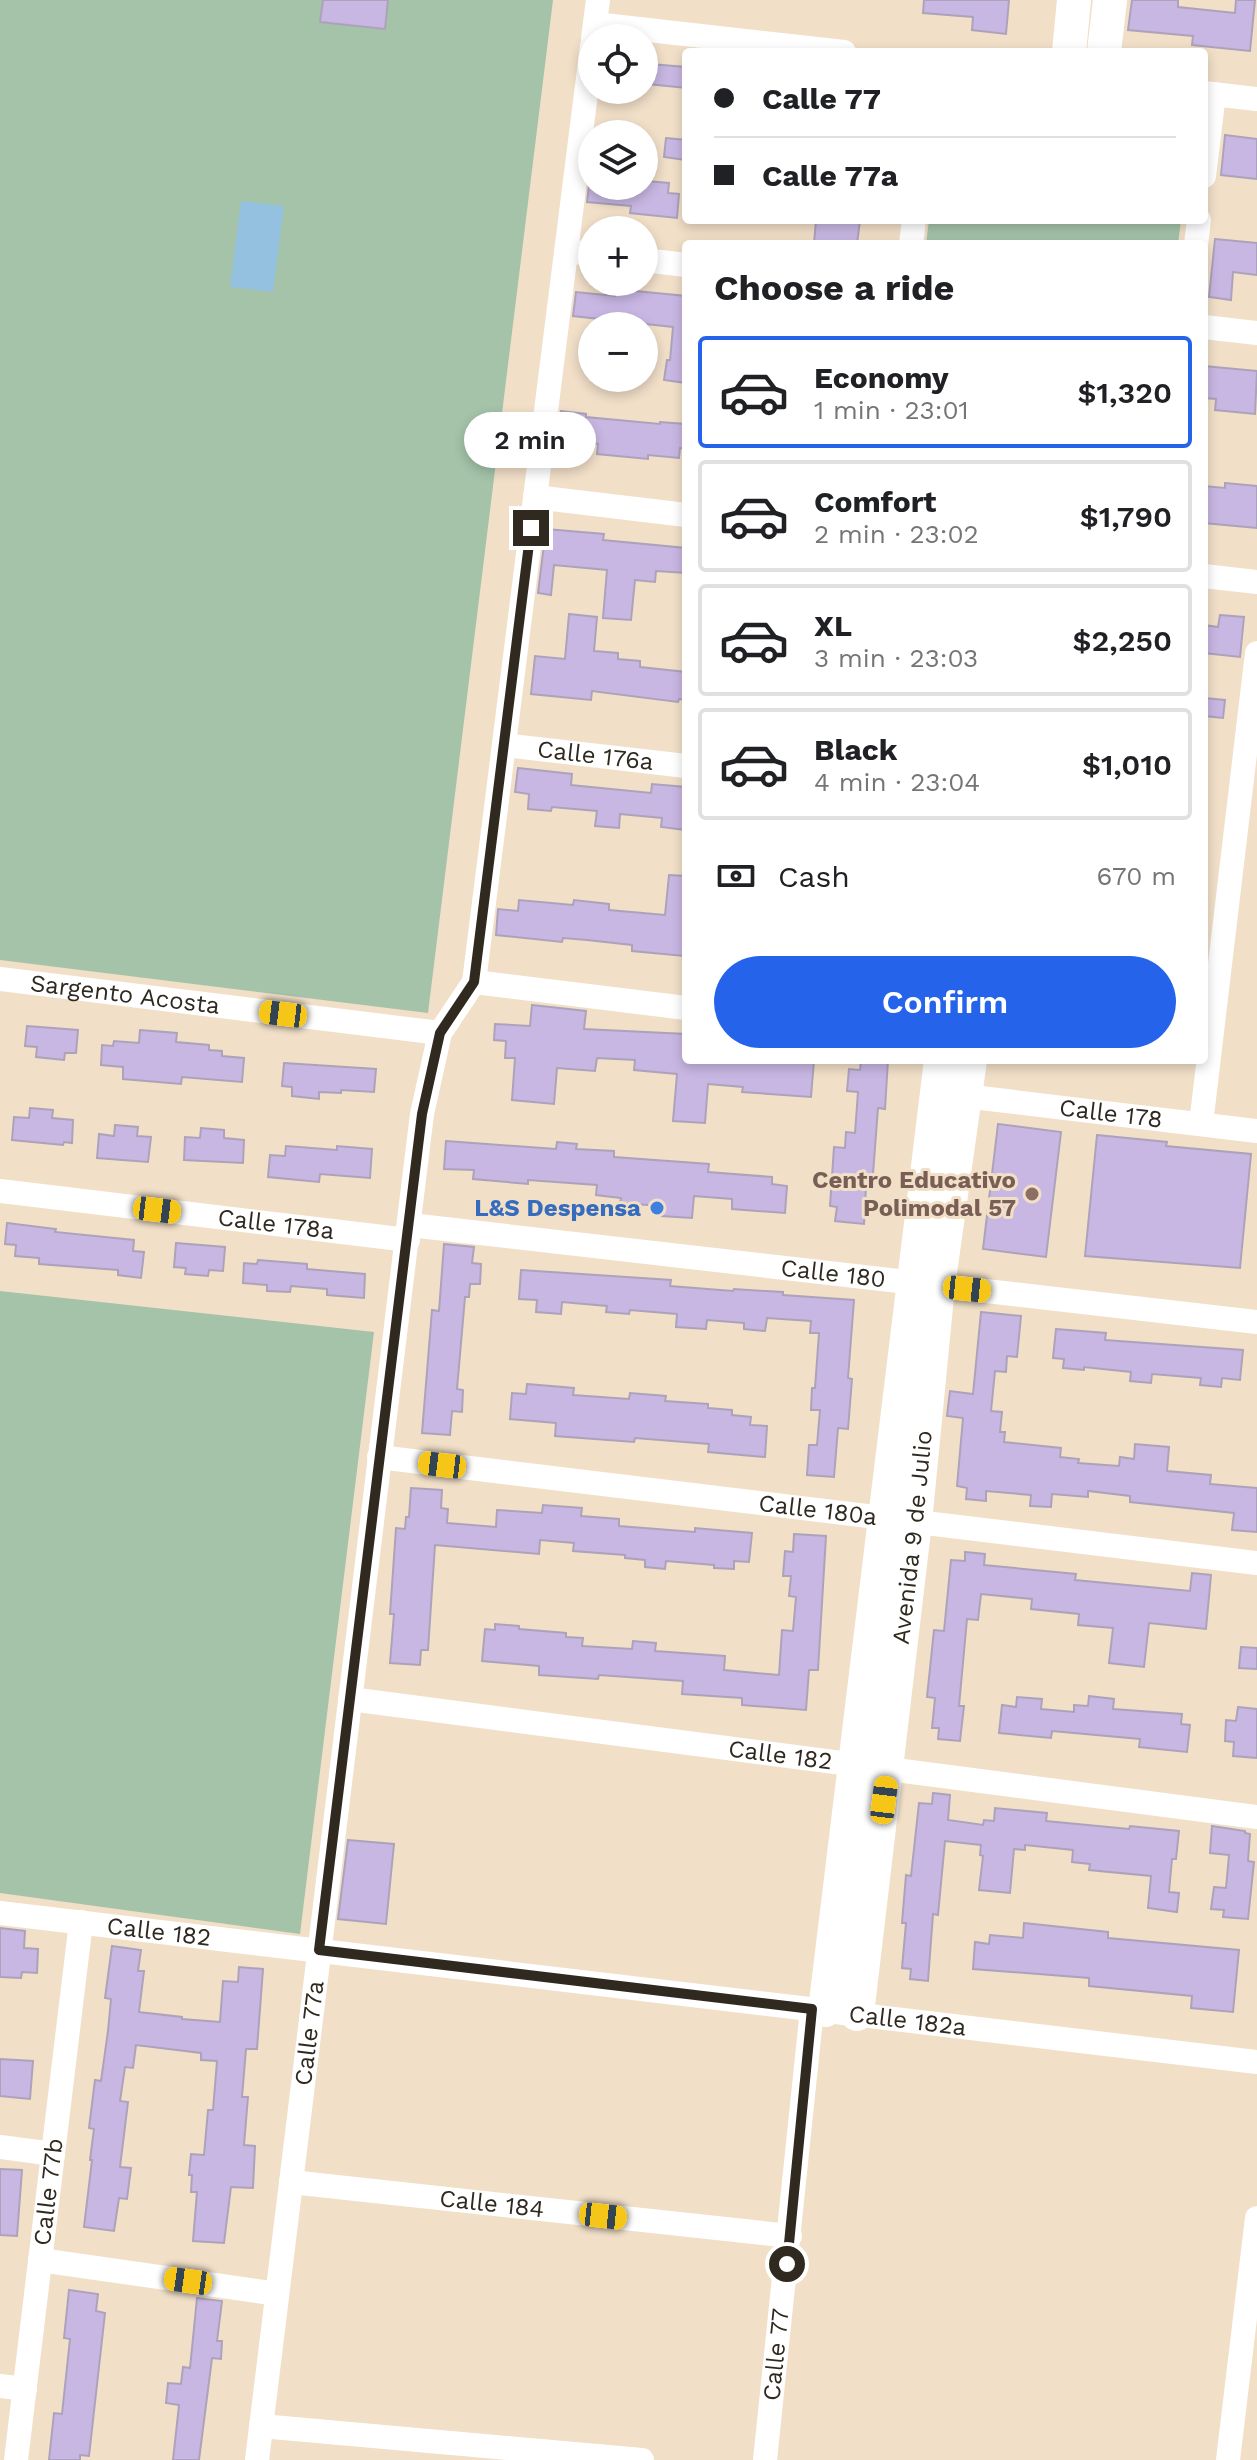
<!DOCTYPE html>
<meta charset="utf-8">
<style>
body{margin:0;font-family:"Work Sans",sans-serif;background:#f2f2f2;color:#202124;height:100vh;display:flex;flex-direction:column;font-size:30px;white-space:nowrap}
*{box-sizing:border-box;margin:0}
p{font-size:26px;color:#757577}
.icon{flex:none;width:44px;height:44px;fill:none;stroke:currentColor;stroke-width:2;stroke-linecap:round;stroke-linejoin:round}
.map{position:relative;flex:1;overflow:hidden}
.drawer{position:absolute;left:682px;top:240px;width:526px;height:824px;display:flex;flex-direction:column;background:#fff;border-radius:8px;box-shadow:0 4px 12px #0003}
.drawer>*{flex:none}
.banner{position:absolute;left:682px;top:48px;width:526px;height:176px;border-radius:8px;box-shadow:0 4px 12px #0003;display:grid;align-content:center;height:176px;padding:0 32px;background:#fff}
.fabs{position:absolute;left:578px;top:24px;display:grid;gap:16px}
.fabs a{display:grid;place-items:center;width:80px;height:80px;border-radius:50%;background:#fff;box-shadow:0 4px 12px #0003;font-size:40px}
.end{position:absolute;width:36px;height:36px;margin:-18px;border:10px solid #2f2920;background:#fff;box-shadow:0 0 0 4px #fff}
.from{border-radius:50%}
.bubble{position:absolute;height:56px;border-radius:28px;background:#fff;box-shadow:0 4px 12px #0003;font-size:26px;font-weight:600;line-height:56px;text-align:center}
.car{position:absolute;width:24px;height:48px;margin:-24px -12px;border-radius:10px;box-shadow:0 0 6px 2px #0007;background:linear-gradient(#f5c518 24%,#345 0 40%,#f5c518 0 76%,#345 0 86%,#f5c518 0)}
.banner b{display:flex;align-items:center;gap:28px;height:76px;font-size:30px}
.banner b+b{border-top:2px solid #e0e0e0}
.banner i{width:20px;height:20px;background:#202124}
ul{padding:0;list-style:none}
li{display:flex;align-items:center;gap:24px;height:112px;margin:0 16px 12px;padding:0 16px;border:4px solid #e0e0e0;border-radius:8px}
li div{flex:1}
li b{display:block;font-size:30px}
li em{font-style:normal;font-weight:600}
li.current{border-color:#2563eb}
li>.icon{width:72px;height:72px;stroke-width:1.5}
h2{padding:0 32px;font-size:36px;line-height:96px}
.pay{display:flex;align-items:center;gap:20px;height:88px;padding:0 32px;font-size:30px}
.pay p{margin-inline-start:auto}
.action{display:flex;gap:16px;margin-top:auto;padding:16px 32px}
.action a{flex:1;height:92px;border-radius:48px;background:#2563eb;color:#fff;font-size:32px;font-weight:600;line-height:92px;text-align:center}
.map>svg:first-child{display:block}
.green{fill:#a4c3a9}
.water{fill:#94c1df}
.building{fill:#c8b7e3;stroke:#aca3bb;stroke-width:2}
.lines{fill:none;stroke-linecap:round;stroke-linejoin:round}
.minor{stroke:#fff;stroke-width:24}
.secondary{stroke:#fff;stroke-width:34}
.route{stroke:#2f2920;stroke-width:10}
.education-dot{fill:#8d6e63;stroke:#f1dfc8;stroke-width:3}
.shop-dot{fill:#3f7fe0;stroke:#f1dfc8;stroke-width:3}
.labels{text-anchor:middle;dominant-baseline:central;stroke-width:6;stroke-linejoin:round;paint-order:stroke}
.street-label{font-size:24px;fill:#2f2920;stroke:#f1dfc8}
.education-label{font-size:24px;font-weight:bold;fill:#785e54;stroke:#f1dfc8;text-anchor:end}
.shop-label{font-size:24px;font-weight:bold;fill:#366cbe;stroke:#f1dfc8;text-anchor:end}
</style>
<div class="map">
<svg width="1257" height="2460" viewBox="0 0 1257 2460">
<rect width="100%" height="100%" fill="#f1dfc8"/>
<path class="green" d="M0,0h553l-125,1013 -428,-53z
M929,220h252l-3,24h-252z
M0,1291l374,41 -74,602 -300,-41z"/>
<path class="water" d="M241,201l43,5 -11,86 -43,-5z"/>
<path class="building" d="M323,0h65l-3,29 -65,-7z
M924,0h85l-3,34 -34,-4 1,-13 -50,-4z
M1132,0h46v7l57,6 1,-13h19l-5,51 -58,-6 1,-9 -65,-6z
M650,64l36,3v21l-38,-4z
M1225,135l32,4v40l-36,-4z
M666,138l20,2v20l-22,-3z
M646,181l23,2 -1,10 11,1 -2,24 -47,-5 1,-7 -44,-4 2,-16h56z
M816,220h44l-3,24h-43z
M1215,239l42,4v32l-24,-3 -2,28 -22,-3z
M615,289l71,7v87l-22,-3 3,-20h3l3,-33 -100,-11 3,-24 39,4z
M1204,366l53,5 -2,43 -40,-4 1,-11 -12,-1z
M561,411l25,3v3l74,7v-2l26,2v25l-6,-1 -1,10 -31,-3v4l-51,-5 1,-10 -40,-4z
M1225,483l32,3v42l-53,-5v-37l21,2z
M546,529l58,5 -1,6 83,8v25l-30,-2 -1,11 -20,-2 -4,40 -28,-2 4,-48 -53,-5 -3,30 -13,-2z
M569,614l28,3 -3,34 24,2v6l22,2v6l46,5v28l-7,-1 -1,3 -86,-11 -1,9 -60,-6 4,-38 30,3z
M1220,615l24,2 -4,40 -36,-4v-28l14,2z
M1204,698l21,2 -2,18 -19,-2z
M518,768l54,6 -1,11 80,8 1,-9 34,3v43l-25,-3 1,-9 -42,-4 -1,14 -24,-2 2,-15 -45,-4 -1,4 -23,-2 1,-15 -14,-2z
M669,875l17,1 -2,80 -52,-5v-6l-45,-5 -24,-2 -1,4 -66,-7 2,-26 20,2 1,-11 54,5 1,-5 35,4v6l56,5z
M532,1005l54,6 -2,18 102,5v26h128l-3,37 -69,-5 1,-5 -35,-3 -3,39 -32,-2 4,-47 -43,-4 1,-10 -38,-2 -2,13 -38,-3 -3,36 -42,-4 3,-42h-10l1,-17 -12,-1 1,-16 35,2z
M27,1026l51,4 -2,23h-11l-1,7 -28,-3 1,-10 -12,-1z
M140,1030l37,3 -1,9 33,3v5l13,1v5l22,2 -2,24 -60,-5 -1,7 -58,-5v-12l-22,-2 1,-20 11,1 1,-5 25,2z
M861,1060h27l-3,49 -7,-1 -6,79h-6l-2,37 -29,-3 2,-14 -7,-1 4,-59 11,1 1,-16 9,1 3,-41 -11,-1 2,-22 11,1z
M284,1063l92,6 -2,23 -33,-2v3l-22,-1v7l-27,-3v-9l-10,-1z
M30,1108l23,2 -1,8 21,2 -1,23 -8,-1 -1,3 -51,-5 2,-23 15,1z
M998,1124l63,8 -15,125 -63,-8z
M115,1125l23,2 -1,9 14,1 -3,25 -51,-4 2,-24 15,2z
M201,1128l23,2v8l20,2 -1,23 -59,-3 1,-23 15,1z
M1097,1135l70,7 -1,4 85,8 -11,114 -155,-12z
M446,1141l110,8 1,-7 20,2 -1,5 38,2v6l95,7 -1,8 64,5v7l15,2 -2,27 -53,-4v-10l-38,-3 -2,22 -31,-2 1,-10 -42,-3 1,-5 -25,-3 1,-10 -69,-5v4l-55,-5 1,-9 -30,-1z
M286,1146l51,4v-4l35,3 -2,29 -50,-4 -1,8 -51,-5 2,-22 15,1z
M7,1223l49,6 -1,3 79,8 -1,11 11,1 -3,26 -23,-3v-5l-79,-6v-6l-24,-2 1,-11 -11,-1z
M176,1243l49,4 -2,24 -14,-1 -1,6 -23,-2 1,-6 -12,-1z
M444,1244l30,3 -2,16 9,1 -1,20h-10l-1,13h-4l-8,92 6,1 -1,22 -10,-1 -2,24 -28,-2 10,-123 7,1z
M258,1260l49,4v5l58,5 -1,24 -37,-3v-6l-36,-3 -1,6 -23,-1v-6l-24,-2 1,-20 13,1z
M521,1270l150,10 -1,6 63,5 1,-2 31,2 18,1v3l71,5 -6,78 4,1 -4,50 -10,-1 -4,49 -27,-2 2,-30h8l3,-35h-9l1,-22h3l4,-55h-9l1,-12 -44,-3 -2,13 -21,-2v-6l-37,-3 -1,9 -30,-2 1,-13 -47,-4 -1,4 -23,-2 1,-6 -45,-4 -1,12 -25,-2 1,-12 -18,-1z
M981,1312l40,4 -4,41 -10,-1 -1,16 -11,-1 -4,40 11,1 -2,20h5l-1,10 57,6 -1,9 19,2 -1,4 41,3 1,-9 14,2 1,-15 34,3 -2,24 44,4 -1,9 47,4v44l-25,-2 2,-17 -104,-11v-6l-42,-5v6l-36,-3 -1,13 -21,-1 1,-11 -45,-4v10l-20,-2 1,-11 -10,-2 6,-68 -16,-2 3,-25 23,3z
M1056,1329l50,4 -1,7 138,10 -3,30 -18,-2 -1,9 -21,-2 1,-7 -49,-4 -1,9 -21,-2 1,-9 -47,-5v3l-21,-2 1,-9 -11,-1z
M527,1384l47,4 -1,7 56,4 1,-6 36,3 -1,5 43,3v4l24,2v5l19,2 -1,8 17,1 -2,31 -57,-5 1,-8 -74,-6 -1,4 -79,-6 1,-13 -46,-4 2,-26 14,1z
M411,1488l31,2 -1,18 7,1 -1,14 49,4 1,-17 45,3 1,-8 39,3 -1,8 38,3v7l76,6v-4l57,5 -3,29 -15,-1v8l-20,-1v-3l-48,-4 -1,8 -20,-2v-7l-20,-2v-3l-52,-4 1,-8 -34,-3 -1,14 -104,-9 -7,105h-7l-1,15 -30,-2 4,-49h-4l6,-86 9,1 1,-12h3z
M794,1534l32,2 -8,134h-9l-3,40 -64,-5v-7l-60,-4 1,-13 -84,-6 -1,4 -59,-4v-9l-57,-5 3,-32 10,1v-6l24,2v3l47,4v4l17,1 -1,8 50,3 1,-8 23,2 -1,8 70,5 -1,14 55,5 3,-45 11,1 3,-34 -7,-1 2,-20h-8l2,-25 8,1z
M965,1552l20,2 -1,11 92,9 -1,6 115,11 2,-18 19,2 -5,54 -57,-6 -5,44 -35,-4 4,-35 -35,-3 1,-11 -48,-5 1,-10 -51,-5 -3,26 -11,-1 -8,87h5l-4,35 -22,-2 1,-11h-7l3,-30 -8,-1 7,-67 10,1 7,-71 14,1z
M1241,1647l16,1v21l-18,-1z
M1089,1696l25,3 -1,10 69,5 -1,10 9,1 -3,27 -48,-5 1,-8 -88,-8 -1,7 -52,-5 3,-28 14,2 1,-10 25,2 -1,10 33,3v-7l14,1z
M1238,1707l19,2v49l-24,-2 1,-14 -9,-1 1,-21 10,1z
M933,1793l17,2 -2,25 35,5 1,-5 10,1 1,-13 52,5 -1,8 83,8 1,-3 49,5 -3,28h-4l-3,33 10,1 -2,19 -29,-4 3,-32 -62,-6 1,-6 -18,-2 1,-12 -48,-5v5l-11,-1 -4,44 -31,-3 4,-34 -3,-1 1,-10 -36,-4 -7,74 -5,-1 -5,67 -18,-2 1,-10 -9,-1 4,-45h-4l4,-48 5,1 8,-73 13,1z
M1212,1826l33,5v2l5,1 -2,27 6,1 -6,57 -25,-2 1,-7 -13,-1 3,-22 12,1 3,-33 -19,-2z
M348,1840l46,4 -8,80 -48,-5z
M1024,1923l84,9v6l131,12 -6,62 -42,-4 1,-12 -103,-10v-8l-116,-9 2,-27 14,2 1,-9 33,3z
M0,1928l25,3 -1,17 14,1 -1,24 -15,-1 -1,6 -21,-1z
M112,1946l29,4 -3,21h6l-5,41 43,5v2l38,3 3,-41 15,1 1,-15 24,2 -6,80h-11l-4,48h6l-4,48 11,1 -2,42 -22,-1 -7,56 -31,-2 4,-49h-6l1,-17h-3l2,-21 13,1 4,-45h5l4,-49 -16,-1v-7l-65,-8 -3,23 -8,-1 -5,34 8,1 -8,65 11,1 -4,31 -8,-1 -5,33 -30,-4 8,-67h-2l4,-31 -5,-1 6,-48 6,1 7,-50 3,-32 -6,-1z
M0,2059l33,2 -3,38 -30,-3z
M0,2169l22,1 -5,66 -17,-1z
M69,2290l29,4 -2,17 9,2 -16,143 -9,-1v5h-31l5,-47 8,1 8,-75 -6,-1z
M197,2298l25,3 -5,40h5l-1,18 -9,-1 -13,102h-26l6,-55 -13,-2 2,-20 13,1 2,-17 7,1z"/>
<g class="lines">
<g class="minor">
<path d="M595,24l249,28"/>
<path d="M593,38l5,-38"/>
<path d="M1204,93l53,6"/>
<path d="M1204,176l10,-82"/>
<path d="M911,244l3,-24"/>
<path d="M1196,244l3,-24"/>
<path d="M566,251l26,3"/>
<path d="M644,260l42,5"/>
<path d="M1204,327l53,6"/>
<path d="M535,497l151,18"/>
<path d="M1204,576l53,6"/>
<path id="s1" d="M504,745l182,21"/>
<path id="s2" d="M0,979l440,54"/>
<path d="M474,982l212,26"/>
<path id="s3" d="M964,1096l293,35"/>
<path d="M1201,1124l56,-471"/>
<path id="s4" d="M0,1191l408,49"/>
<path id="s5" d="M410,1225l847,97"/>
<path id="s6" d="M379,1457l878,106"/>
<path id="s7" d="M350,1699l907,118"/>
<path id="s8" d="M0,1913l1257,149"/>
<path d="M0,2147l53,7"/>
<path id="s9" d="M291,2182l499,54"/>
<path d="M40,2260l237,34"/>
<path d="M0,2386l25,3"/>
<path d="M261,2426l381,34"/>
<path id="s10" d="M16,2460l65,-538"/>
<path id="s11" d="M257,2460l165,-1346 18,-81 34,-51 118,-936"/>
<path id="s12" d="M765,2460l47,-451"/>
<path d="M1228,2460l29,-242"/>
</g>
<g class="secondary">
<path d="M1069,52l5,-52"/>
<path d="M1104,52l6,-52"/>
<path d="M825,2010l116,-950"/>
<path id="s13" d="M857,2014l58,-492 23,-236 32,-226"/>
</g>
</g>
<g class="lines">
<path class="route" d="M531,528l-57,454 -34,51 -18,81 -103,836 493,59 -25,255"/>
</g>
<circle class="education-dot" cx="1032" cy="1194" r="8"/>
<circle class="shop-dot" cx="657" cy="1208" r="8"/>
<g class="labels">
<g class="street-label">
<text stroke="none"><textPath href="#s1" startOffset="92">Calle 176a</textPath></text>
<text stroke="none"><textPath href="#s2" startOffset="126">Sargento Acosta</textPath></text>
<text stroke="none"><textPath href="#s3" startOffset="148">Calle 178</textPath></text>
<text stroke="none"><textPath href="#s4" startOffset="278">Calle 178a</textPath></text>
<text stroke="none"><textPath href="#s5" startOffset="426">Calle 180</textPath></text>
<text stroke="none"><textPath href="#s6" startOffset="442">Calle 180a</textPath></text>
<text stroke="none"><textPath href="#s13" startOffset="480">Avenida 9 de Julio</textPath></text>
<text stroke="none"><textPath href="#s7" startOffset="434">Calle 182</textPath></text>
<text stroke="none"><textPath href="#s8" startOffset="160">Calle 182</textPath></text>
<text stroke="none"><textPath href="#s8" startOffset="914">Calle 182a</textPath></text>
<text stroke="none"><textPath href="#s11" startOffset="430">Calle 77a</textPath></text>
<text stroke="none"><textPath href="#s10" startOffset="270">Calle 77b</textPath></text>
<text stroke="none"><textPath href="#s9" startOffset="202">Calle 184</textPath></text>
<text stroke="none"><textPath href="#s12" startOffset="106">Calle 77</textPath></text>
</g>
<g class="education-label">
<text x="1016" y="1180">Centro Educativo<tspan x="1016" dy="28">Polimodal 57</tspan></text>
</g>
<g class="shop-label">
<text x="641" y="1208">L&amp;S Despensa</text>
</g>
</g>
</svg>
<div class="fabs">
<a><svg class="icon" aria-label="locate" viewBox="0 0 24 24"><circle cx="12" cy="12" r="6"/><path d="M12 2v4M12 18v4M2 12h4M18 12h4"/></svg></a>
<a><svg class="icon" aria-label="layers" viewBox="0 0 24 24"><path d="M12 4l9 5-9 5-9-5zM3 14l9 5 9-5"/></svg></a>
<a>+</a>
<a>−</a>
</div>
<i class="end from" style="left:787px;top:2264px"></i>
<i class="end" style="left:531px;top:528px"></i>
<div class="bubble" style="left:464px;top:412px;width:132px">2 min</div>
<i class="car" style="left:283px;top:1014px;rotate:277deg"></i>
<i class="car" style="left:157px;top:1210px;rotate:97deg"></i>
<i class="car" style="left:967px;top:1289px;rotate:96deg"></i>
<i class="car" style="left:442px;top:1465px;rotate:277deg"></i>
<i class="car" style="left:884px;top:1800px;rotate:7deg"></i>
<i class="car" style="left:603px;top:2216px;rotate:96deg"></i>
<i class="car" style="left:188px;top:2281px;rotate:278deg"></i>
<div class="banner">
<b><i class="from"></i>Calle 77</b>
<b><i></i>Calle 77a</b>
</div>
<section class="drawer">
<h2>Choose a ride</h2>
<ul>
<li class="current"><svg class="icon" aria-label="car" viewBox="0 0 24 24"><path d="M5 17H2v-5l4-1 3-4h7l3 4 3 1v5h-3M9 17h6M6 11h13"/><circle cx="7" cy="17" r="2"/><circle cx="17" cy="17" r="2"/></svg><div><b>Economy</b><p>1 min · 23:01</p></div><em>$1,320</em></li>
<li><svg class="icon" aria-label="car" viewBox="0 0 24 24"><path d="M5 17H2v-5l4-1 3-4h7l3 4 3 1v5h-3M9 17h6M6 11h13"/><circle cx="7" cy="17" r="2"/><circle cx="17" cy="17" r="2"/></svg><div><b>Comfort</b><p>2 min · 23:02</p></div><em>$1,790</em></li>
<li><svg class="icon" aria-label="car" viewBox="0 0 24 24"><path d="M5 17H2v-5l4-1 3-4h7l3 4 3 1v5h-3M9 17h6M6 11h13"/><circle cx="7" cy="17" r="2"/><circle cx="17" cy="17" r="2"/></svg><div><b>XL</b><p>3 min · 23:03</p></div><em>$2,250</em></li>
<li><svg class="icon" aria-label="car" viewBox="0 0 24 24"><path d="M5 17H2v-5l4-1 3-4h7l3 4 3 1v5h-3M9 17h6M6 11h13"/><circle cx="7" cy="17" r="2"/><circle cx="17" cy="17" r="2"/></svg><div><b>Black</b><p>4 min · 23:04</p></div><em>$1,010</em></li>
</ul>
<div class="pay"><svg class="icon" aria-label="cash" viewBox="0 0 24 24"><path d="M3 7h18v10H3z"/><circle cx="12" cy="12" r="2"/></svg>Cash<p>670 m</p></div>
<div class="action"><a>Confirm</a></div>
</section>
</div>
